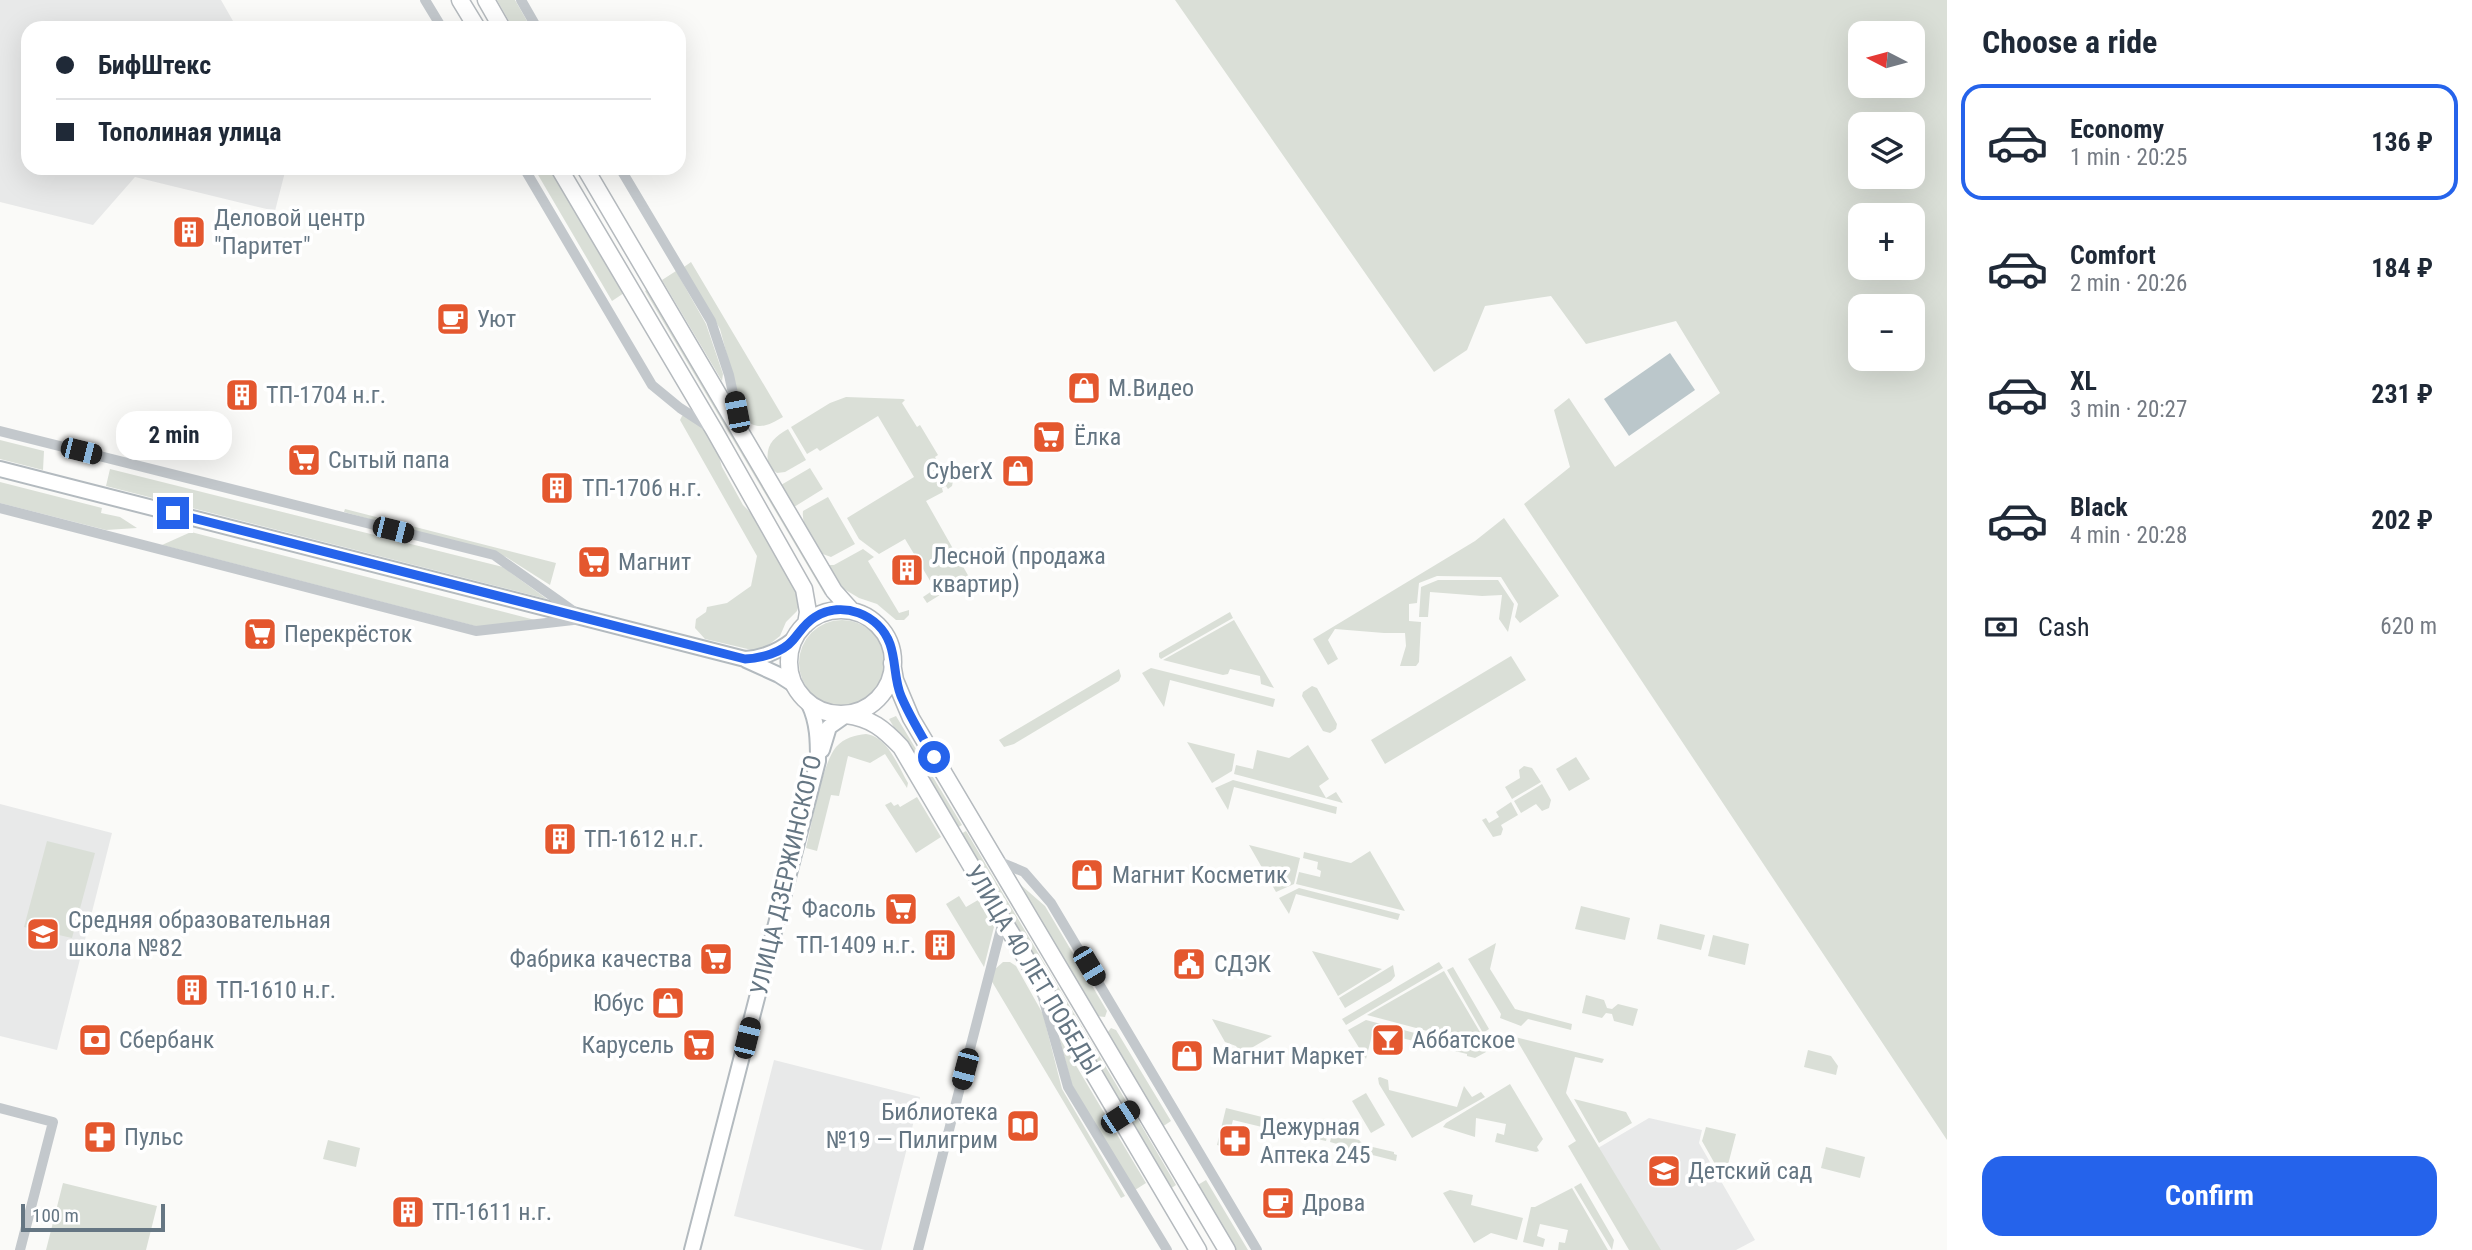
<!DOCTYPE html>
<meta charset="utf-8">
<style>
body{margin:0;font-family:"Roboto Condensed",sans-serif;background:#f6f6f7;color:#1f2937;height:100vh;display:flex;flex-direction:column;font-size:26px;white-space:nowrap}
*{box-sizing:border-box;margin:0}
p{font-size:23px;color:#747a83}
.icon{flex:none;width:38px;height:38px;fill:none;stroke:currentColor;stroke-width:2;stroke-linecap:round;stroke-linejoin:round}
.map{position:relative;flex:1;overflow:hidden}
.details{display:flex;flex-direction:column;background:#fff;width:525px}
.details>*{flex:none}
.guide{position:absolute;left:21px;top:21px;width:665px;height:154px;border-radius:21px;box-shadow:0 7px 28px #0002;display:grid;align-content:center;height:154px;padding:0 35px;background:#fff}
.needle{width:46px;rotate:276deg}
.controls{position:absolute;left:1848px;top:21px;display:grid;gap:14px}
.controls a{display:grid;place-items:center;width:77px;height:77px;border-radius:14px;background:#fff;box-shadow:0 7px 28px #0002;font-size:35px}
.scale{position:absolute;left:21px;bottom:18px;width:144px;box-sizing:border-box;padding-left:7px;border:4px solid #657683;border-top:0;font-size:19px;line-height:24px;white-space:nowrap;color:#657683;-webkit-text-stroke:5px #fff;paint-order:stroke}
.end{position:absolute;width:32px;height:32px;margin:-16px;border:9px solid #2563eb;background:#fff;box-shadow:0 0 0 4px #fff}
.from{border-radius:50%}
.bubble{position:absolute;height:49px;border-radius:21px;background:#fff;box-shadow:0 7px 28px #0002;font-size:23px;font-weight:700;line-height:49px;text-align:center}
.car{position:absolute;width:21px;height:42px;margin:-21px -10px;border-radius:9px;box-shadow:0 0 5px 2px #0007;background:linear-gradient(#222 24%,#8ab4d8 0 40%,#222 0 76%,#8ab4d8 0 86%,#222 0)}
.guide b{display:flex;align-items:center;gap:24px;height:66px;font-size:26px}
.guide b+b{border-top:2px solid #e0e1e3}
.guide i{width:18px;height:18px;background:#1f2937}
ul{padding:0;list-style:none}
li{display:flex;align-items:center;gap:21px;height:116px;margin:0 14px 10px;padding:0 21px;border:4px solid transparent;border-radius:21px}
li div{flex:1}
li b{display:block;font-size:26px}
li em{font-style:normal;font-weight:700}
li.selected{border-color:#2563eb}
li>.icon{width:63px;height:63px;stroke-width:1.5}
h2{padding:0 35px;font-size:32px;line-height:84px}
.pay{display:flex;align-items:center;gap:18px;height:77px;padding:0 35px;font-size:26px}
.pay p{margin-inline-start:auto}
.button{display:flex;gap:14px;margin-top:auto;padding:14px 35px}
.button a{flex:1;height:80px;border-radius:21px;background:#2563eb;color:#fff;font-size:28px;font-weight:700;line-height:80px;text-align:center}
main{display:flex;flex:1;min-height:0}
.map>svg:first-child{display:block}
.built{fill:#e8e9e9}
.green{fill:#dadfd7;fill-rule:evenodd}
.water{fill:#bbc7cb}
.lines{fill:none;stroke-linecap:round;stroke-linejoin:round}
.secondary-casing{stroke:#b3babf;stroke-width:18}
.primary-casing{stroke:#b5babe;stroke-width:19}
.minor{stroke:#c3c8cc;stroke-width:10}
.secondary{stroke:#fff;stroke-width:14}
.primary{stroke:#fff;stroke-width:16}
.route{stroke:#2563eb;stroke-width:9}
.labels{text-anchor:middle;dominant-baseline:central;stroke-width:7;stroke-linejoin:round;paint-order:stroke}
.poi-label{font-size:24px;fill:#657683;stroke:#fff;text-anchor:start}
.street-label{font-size:24px;fill:#657683;stroke:#fff}
</style>
<main>
<div class="map">
<svg width="1947" height="1250" viewBox="0 0 1947 1250">
<rect width="100%" height="100%" fill="#fafaf8"/>
<path class="built" d="M0,0h221l16,28h-209v140h258l-11,43 -140,-34 -42,48 -93,-23z
M0,804l112,29 -55,217 -57,-14z
M774,1060l146,37 -39,153h-16l-131,-34z
M1649,1118l53,12 -3,13 56,97 -19,10h-78l-60,-102z"/>
<path class="green" d="M497,0h18l16,28h-18z
M1175,0h772v1140l-423,-636 46,-37 -16,-57 15,-12 46,69 105,-74 -44,-72 -90,23 -35,-48 -66,10 -18,44 -33,22zM1913,33v53h-53v-53zM1860,124h53v53h-53zM1913,215v53h-53v-53zM1913,306v53h-53v-53z
M534,168h19l74,123 -15,10z
M691,262l92,155c-14,8 -26,15 -39,1l-24,-89 -36,-62z
M676,271l30,53 17,50 -1,7 -60,-101z
M649,288l177,304 -1,3 -180,-304z
M846,397l57,2 2,1 -3,3 15,24 3,-2 18,30 -3,2 9,16 4,-2 5,10 -1,5 -4,3 -2,-3 -4,2 1,4 -17,9 43,76 -42,26 -4,-6 12,-8 -30,-50 -26,15 -20,-15 -12,-21 67,-41 -36,-61 -58,35 -3,-3 -10,6 -16,-27 39,-24z
M686,415l20,13 10,18 6,21 21,38 19,19 35,60 2,20 -2,7 -11,11 -6,14 -14,11 -7,3h-7l-47,-11 -10,-11 1,-9 10,-7 1,-5 20,-4 24,-17 6,-30 -77,-136 2,-4z
M788,429l18,31 -21,12 -8,1 -8,-6c-5,-20 3,-29 19,-38z
M0,440l44,11 -1,19 -43,-11z
M810,468l13,21 -29,18 -13,-22z
M110,469l393,98 44,32 -441,-113z
M0,482l102,26 -1,5 19,4 17,11 -31,2 -106,-27z
M828,497l27,47 -24,13 -11,-4c-7,-13 -19,-27 -17,-42z
M345,509l211,54 -6,22 -44,-28 -162,-45z
M1504,518l55,78 -39,27 -5,-6 3,-13 -17,-27 -64,-1 -18,7 -2,20 -8,1v17l12,1 -2,40 -3,4h-16l6,-20 -1,-13h-21l-49,-4 -7,11 10,19 -10,6 -15,-26 162,-98z
M191,532l344,88 -56,7 -317,-82z
M863,549l11,8 -6,4 31,52 10,-3v5l-5,5h-8l-19,-16 -18,-6 -15,-9 -17,-24h7z
M1438,580h60l16,24 -6,28 -9,-13 3,-24 -20,1 -52,-4 -2,25h-9l2,-30z
M1230,612l3,6 -72,41 -2,-2v-4z
M1234,620l40,68 -13,-4 -1,-8 -30,-7 -2,5 -5,1 -60,-15z
M799 663a43 43 0 1 1 86 0a43 43 0 1 1-86 0Z
M1511,656l15,24 -141,84 -14,-24z
M1151,668l124,31 -2,8 -103,-27 -6,27 -22,-34z
M1119,669l2,7 -2,5 -105,63 -10,3 -5,-7z
M1312,686l5,2 20,36 -1,5 -6,4 -7,-2 -21,-35 1,-4z
M896,716l66,109 -7,4 -66,-110z
M866,734c22,3 32,32 42,49l-1,5 -22,-34 -15,9 -22,-7 -9,40 -8,-1 -14,56 -11,-3c6,-24 16,-84 30,-101 8,-9 19,-12 30,-13z
M1187,742l48,12 -3,17 -20,12z
M1308,745l21,34 -10,7 7,12 10,-6 7,11 -109,-29 2,-9 17,4 4,-19 32,8z
M1576,757l14,22 -21,12 -13,-22z
M1524,766l8,2 9,14 -29,17 -7,-12 15,-9 -1,-8z
M1233,780l104,27 -1,7 -102,-27 -6,23 -13,-22z
M1542,784l9,16 -2,8 -7,3 -6,-7 -15,9 -7,-12z
M917,797l24,40 -25,16 -31,-48 6,-3 3,4 4,-2 2,3z
M1511,802l7,13 -17,10 2,4 -2,6 -8,2 -11,-17 4,-2 3,5 10,-6 -3,-5z
M966,831l160,270 -1,5 -5,-1 -161,-270z
M47,841l48,12 -23,85 -48,-11z
M1249,845l51,13 -6,26 -18,8z
M1370,851l35,60 -109,-27 3,-12 21,5 1,-6 -4,-2 1,-7 -15,-4 1,-6 47,11z
M1013,878l32,28 62,105 -2,6 -9,-1z
M1299,888l101,26 -2,6 -102,-26 -7,20 -10,-16z
M959,896l7,11 12,-7 16,27 -10,40 -38,-63z
M1581,906l49,12 -5,22 -50,-11z
M1660,924l45,11 -4,15 -44,-11z
M1713,935l36,9 -4,21 -37,-9z
M1496,943l-6,26 25,40 57,15 -1,6 -43,-11 -7,7 -21,-8 1,-4 -33,-55z
M1312,951l70,18 -44,27z
M1003,962h7l6,4 27,48 19,75 63,107 -4,2 -130,-218 3,-10z
M1439,962l4,6 -97,57 -4,-6z
M1393,965l2,11 -4,5 -46,27 -6,-10z
M1453,967l36,62 -6,4 -36,-63z
M1444,971l36,61 -5,3 2,4 -8,3 -102,-27z
M1586,995l18,5 3,8 5,1 6,-5 20,5 -5,17 -19,-5 -2,-7 -6,-1 -4,5 -20,-5z
M1212,1019l60,17 -31,18 -5,-8 -11,-4z
M1366,1020l105,28 9,-4 6,8 -11,6 -8,-2v-2l-94,-23 -7,28 -18,-29z
M1111,1028l5,2 55,91 -9,6 -55,-94z
M1059,1037l87,146 -11,7 -63,-105z
M1515,1037l89,22 -2,4 -27,-6 -9,36 95,157h-32l-61,-104 8,-5z
M1808,1050l23,6 7,10 -2,9 -32,-8z
M1380,1077l8,3 1,10 68,17 7,-21 8,11 9,-5 4,5 -73,41 -33,-54 -1,-6z
M1510,1084l33,55 -6,8 2,4 -3,1 -41,-10 2,-9 7,2 2,-11 -30,-6 -1,19 -32,-10 3,-4z
M1366,1093l19,32 -14,8 -19,-32z
M1574,1099l52,13 6,11 -33,20z
M1226,1108l40,10 -4,9 -29,-7 -7,27 -9,-2z
M1131,1116l6,2 39,67 -6,4 -41,-69z
M1270,1118l58,14 -2,9 -57,-13z
M1706,1127l30,7 -12,46 -22,-39z
M1332,1134l27,6 5,5 30,7v2l3,1 -1,6 -59,-15v-2l-7,-2z
M328,1140l32,8 -4,19 -33,-8z
M1826,1147l39,10 -5,21 -39,-10z
M1206,1180l42,70h-13l-39,-64z
M63,1183l94,23 -11,44h-100z
M1581,1183l33,57 -2,10 -38,-63z
M1572,1188l36,62h-50l1,-8 6,1 3,-13 -28,-6 -3,12 8,3 -2,8 -20,-5 8,-35h4z
M1450,1190l23,5 -2,10 52,13 -6,22 -26,-7 -17,10 -31,-50z"/>
<path class="water" d="M1670,353l25,37 -66,46 -25,-37z"/>
<g class="lines">
<defs>
<path id="secondary" d="M0,469l745,190c18,-1 33,-7 48,-19
M746,660l33,15 14,9
M822,750l7,-23 17,-12
M692,1250l126,-489c0,-20 0,-38 -9,-57"/>
<path id="primary" d="M460,0l17,28
M486,0l16,28
M559,168l155,262 90,159 4,23 -2,12
M585,168l249,423 17,19
M789 662a52 52 0 1 1 104 0a52 52 0 1 1-104 0Z
M892,663l3,17 16,38 316,532
M846,715c25,3 38,14 55,32l297,503"/>
</defs>
<use href="#secondary" class="secondary-casing"/>
<use href="#primary" class="primary-casing"/>
<path class="minor" d="M425,0l17,28
M521,0l16,28
M524,168l128,217 28,23 29,19
M620,168l91,153 18,54 10,46
M0,431l494,124 85,60
M0,508l476,123 106,-12
M995,860l29,12 27,31 206,347
M1042,994l26,93 99,163
M0,1108l53,14 -33,128
M918,1250l85,-329"/>
<use href="#secondary" class="secondary"/>
<use href="#primary" class="primary"/>
</g>
<g class="lines">
<path class="route" d="M173,513l572,146c16,-1 37,-6 48,-19 7,-8 12,-17 22,-23 27,-17 64,-3 75,27 6,17 4,35 11,52 9,21 21,41 33,61"/>
</g>
<defs>
<symbol id="building-square" viewBox="-11 -11 22 22"><rect x="-9" y="-9" width="18" height="18" rx="4" fill="#e4572e" stroke="#fff"/><path d="M-4-6H4V6H1V3H-1V6H-4ZM-2.5-4.3h1.7v1.8h-1.7ZM.8-4.3h1.7v1.8H.8ZM-2.5-1h1.7V.8h-1.7ZM.8-1h1.7V.8H.8Z" fill="#fff"/></symbol>
<symbol id="cafe-square" viewBox="-11 -11 22 22"><rect x="-9" y="-9" width="18" height="18" rx="4" fill="#e4572e" stroke="#fff"/><path d="M-5.5-4.5H6V0H3Q3 3.5 0 3.5H-2.5Q-5.5 3.5-5.5 0ZM3-3.2v2h1.7v-2ZM-6 4.5H4V6H-6Z" fill="#fff"/></symbol>
<symbol id="shop-square" viewBox="-11 -11 22 22"><rect x="-9" y="-9" width="18" height="18" rx="4" fill="#e4572e" stroke="#fff"/><path d="M-5-2.5h2.3a2.7 3.5 0 0 1 5.4 0H5L5.5 6h-11ZM-1.5-2.5h3a1.5 2.3 0 0 0-3 0Z" fill="#fff"/></symbol>
<symbol id="supermarket-square" viewBox="-11 -11 22 22"><rect x="-9" y="-9" width="18" height="18" rx="4" fill="#e4572e" stroke="#fff"/><path d="M-6-5.5h2.5l.6 2H6L4.5 2H-2.5L-4.4-4H-6ZM-1.5 3.2a1.3 1.3 0 1 0 .1 0ZM3 3.2a1.3 1.3 0 1 0 .1 0Z" fill="#fff"/></symbol>
<symbol id="school-square" viewBox="-11 -11 22 22"><rect x="-9" y="-9" width="18" height="18" rx="4" fill="#e4572e" stroke="#fff"/><path d="M0-5L7-2L0 1L-7-2ZM-4 1L0 2.5L4 1V4Q0 6-4 4Z" fill="#fff"/></symbol>
<symbol id="civic-square" viewBox="-11 -11 22 22"><rect x="-9" y="-9" width="18" height="18" rx="4" fill="#e4572e" stroke="#fff"/><path d="M-.6-6.5H3V-4.5H.6V-3L4-1V1h2V6H-6V1h2V-1L-.6-3ZM-1.2 2.5V6h2.4V2.5Z" fill="#fff"/></symbol>
<symbol id="bank-square" viewBox="-11 -11 22 22"><rect x="-9" y="-9" width="18" height="18" rx="4" fill="#e4572e" stroke="#fff"/><path d="M-6-4H6V4H-6ZM0-2.3a2.3 2.3 0 1 0 0 4.6a2.3 2.3 0 1 0 0-4.6Z" fill="#fff"/></symbol>
<symbol id="bar-square" viewBox="-11 -11 22 22"><rect x="-9" y="-9" width="18" height="18" rx="4" fill="#e4572e" stroke="#fff"/><path d="M-6-5H6L.8 .8V4.5H3.5V6h-7V4.5H-.8V.8Z" fill="#fff"/></symbol>
<symbol id="library-square" viewBox="-11 -11 22 22"><rect x="-9" y="-9" width="18" height="18" rx="4" fill="#e4572e" stroke="#fff"/><path d="M-6-4Q-3-5.5-.7-3.5V5Q-3 3-6 4ZM6-4Q3-5.5 .7-3.5V5Q3 3 6 4Z" fill="#fff"/></symbol>
<symbol id="pharmacy-square" viewBox="-11 -11 22 22"><rect x="-9" y="-9" width="18" height="18" rx="4" fill="#e4572e" stroke="#fff"/><path d="M-2-6h4v4h4v4h-4v4h-4v-4h-4v-4h4Z" fill="#fff"/></symbol>
</defs>
<g fill-rule="evenodd">
<use href="#building-square" x="170" y="213" width="38" height="38"/>
<use href="#cafe-square" x="434" y="300" width="38" height="38"/>
<use href="#shop-square" x="1065" y="369" width="38" height="38"/>
<use href="#building-square" x="223" y="376" width="38" height="38"/>
<use href="#supermarket-square" x="1030" y="418" width="38" height="38"/>
<use href="#supermarket-square" x="285" y="441" width="38" height="38"/>
<use href="#shop-square" x="999" y="452" width="38" height="38"/>
<use href="#building-square" x="538" y="469" width="38" height="38"/>
<use href="#supermarket-square" x="575" y="543" width="38" height="38"/>
<use href="#building-square" x="888" y="551" width="38" height="38"/>
<use href="#supermarket-square" x="241" y="615" width="38" height="38"/>
<use href="#building-square" x="541" y="820" width="38" height="38"/>
<use href="#shop-square" x="1068" y="856" width="38" height="38"/>
<use href="#supermarket-square" x="882" y="890" width="38" height="38"/>
<use href="#school-square" x="24" y="915" width="38" height="38"/>
<use href="#building-square" x="921" y="926" width="38" height="38"/>
<use href="#supermarket-square" x="697" y="940" width="38" height="38"/>
<use href="#civic-square" x="1170" y="945" width="38" height="38"/>
<use href="#building-square" x="173" y="971" width="38" height="38"/>
<use href="#shop-square" x="649" y="984" width="38" height="38"/>
<use href="#bank-square" x="76" y="1021" width="38" height="38"/>
<use href="#bar-square" x="1369" y="1021" width="38" height="38"/>
<use href="#supermarket-square" x="680" y="1026" width="38" height="38"/>
<use href="#shop-square" x="1168" y="1037" width="38" height="38"/>
<use href="#library-square" x="1004" y="1107" width="38" height="38"/>
<use href="#pharmacy-square" x="81" y="1118" width="38" height="38"/>
<use href="#pharmacy-square" x="1216" y="1122" width="38" height="38"/>
<use href="#school-square" x="1645" y="1152" width="38" height="38"/>
<use href="#cafe-square" x="1259" y="1184" width="38" height="38"/>
<use href="#building-square" x="389" y="1193" width="38" height="38"/>
</g>
<g class="labels">
<g class="poi-label">
<text x="214" y="218">Деловой центр<tspan x="214" dy="28">"Паритет"</tspan></text>
<text x="477" y="319">Уют</text>
<text x="1108" y="388">М.Видео</text>
<text x="266" y="395">ТП-1704 н.г.</text>
<text x="1074" y="437">Ёлка</text>
<text x="328" y="460">Сытый папа</text>
<text x="993" y="471" text-anchor="end">CyberX</text>
<text x="582" y="488">ТП-1706 н.г.</text>
<text x="932" y="556">Лесной (продажа<tspan x="932" dy="28">квартир)</tspan></text>
<text x="618" y="562">Магнит</text>
<text x="284" y="634">Перекрёсток</text>
<text x="584" y="839">ТП-1612 н.г.</text>
<text x="1112" y="875">Магнит Косметик</text>
<text x="876" y="909" text-anchor="end">Фасоль</text>
<text x="68" y="920">Средняя образовательная<tspan x="68" dy="28">школа №82</tspan></text>
<text x="916" y="945" text-anchor="end">ТП-1409 н.г.</text>
<text x="692" y="959" text-anchor="end">Фабрика качества</text>
<text x="1214" y="964">СДЭК</text>
<text x="216" y="990">ТП-1610 н.г.</text>
<text x="644" y="1003" text-anchor="end">Юбус</text>
<text x="119" y="1040">Сбербанк</text>
<text x="1412" y="1040">Аббатское</text>
<text x="674" y="1045" text-anchor="end">Карусель</text>
<text x="1212" y="1056">Магнит Маркет</text>
<text x="998" y="1112" text-anchor="end">Библиотека<tspan x="998" dy="28">№19 — Пилигрим</tspan></text>
<text x="1260" y="1127">Дежурная<tspan x="1260" dy="28">Аптека 245</tspan></text>
<text x="124" y="1137">Пульс</text>
<text x="1688" y="1171">Детский сад</text>
<text x="1302" y="1203">Дрова</text>
<text x="432" y="1212">ТП-1611 н.г.</text>
</g>
<g class="street-label">
<text transform="translate(786 875) rotate(-77)">УЛИЦА ДЗЕРЖИНСКОГО</text>
<text transform="translate(1033 970) rotate(59)">УЛИЦА 40 ЛЕТ ПОБЕДЫ</text>
</g>
</g>
</svg>
<div class="controls">
<a><svg class="needle" viewBox="-14 -14 28 28"><path d="M0-13l5 13h-10z" fill="#e53935"/><path d="M0 13l5-13h-10z" fill="#747a83"/></svg></a>
<a><svg class="icon" aria-label="layers" viewBox="0 0 24 24"><path d="M12 4l9 5-9 5-9-5zM3 14l9 5 9-5"/></svg></a>
<a>+</a>
<a>−</a>
</div>
<div class="scale">100 m</div>
<i class="end from" style="left:934px;top:757px"></i>
<i class="end" style="left:173px;top:513px"></i>
<div class="bubble" style="left:116px;top:411px;width:116px">2 min</div>
<i class="car" style="left:737px;top:412px;rotate:349deg"></i>
<i class="car" style="left:81px;top:451px;rotate:104deg"></i>
<i class="car" style="left:393px;top:530px;rotate:104deg"></i>
<i class="car" style="left:1089px;top:966px;rotate:149deg"></i>
<i class="car" style="left:747px;top:1038px;rotate:14deg"></i>
<i class="car" style="left:965px;top:1069px;rotate:195deg"></i>
<i class="car" style="left:1120px;top:1117px;rotate:57deg"></i>
<div class="guide">
<b><i class="from"></i>БифШтекс</b>
<b><i></i>Тополиная улица</b>
</div>
</div>
<section class="details">
<h2>Choose a ride</h2>
<ul>
<li class="selected"><svg class="icon" aria-label="car" viewBox="0 0 24 24"><path d="M5 17H2v-5l4-1 3-4h7l3 4 3 1v5h-3M9 17h6M6 11h13"/><circle cx="7" cy="17" r="2"/><circle cx="17" cy="17" r="2"/></svg><div><b>Economy</b><p>1 min · 20:25</p></div><em>136 ₽</em></li>
<li><svg class="icon" aria-label="car" viewBox="0 0 24 24"><path d="M5 17H2v-5l4-1 3-4h7l3 4 3 1v5h-3M9 17h6M6 11h13"/><circle cx="7" cy="17" r="2"/><circle cx="17" cy="17" r="2"/></svg><div><b>Comfort</b><p>2 min · 20:26</p></div><em>184 ₽</em></li>
<li><svg class="icon" aria-label="car" viewBox="0 0 24 24"><path d="M5 17H2v-5l4-1 3-4h7l3 4 3 1v5h-3M9 17h6M6 11h13"/><circle cx="7" cy="17" r="2"/><circle cx="17" cy="17" r="2"/></svg><div><b>XL</b><p>3 min · 20:27</p></div><em>231 ₽</em></li>
<li><svg class="icon" aria-label="car" viewBox="0 0 24 24"><path d="M5 17H2v-5l4-1 3-4h7l3 4 3 1v5h-3M9 17h6M6 11h13"/><circle cx="7" cy="17" r="2"/><circle cx="17" cy="17" r="2"/></svg><div><b>Black</b><p>4 min · 20:28</p></div><em>202 ₽</em></li>
</ul>
<div class="pay"><svg class="icon" aria-label="cash" viewBox="0 0 24 24"><path d="M3 7h18v10H3z"/><circle cx="12" cy="12" r="2"/></svg>Cash<p>620 m</p></div>
<div class="button"><a>Confirm</a></div>
</section>
</main>
